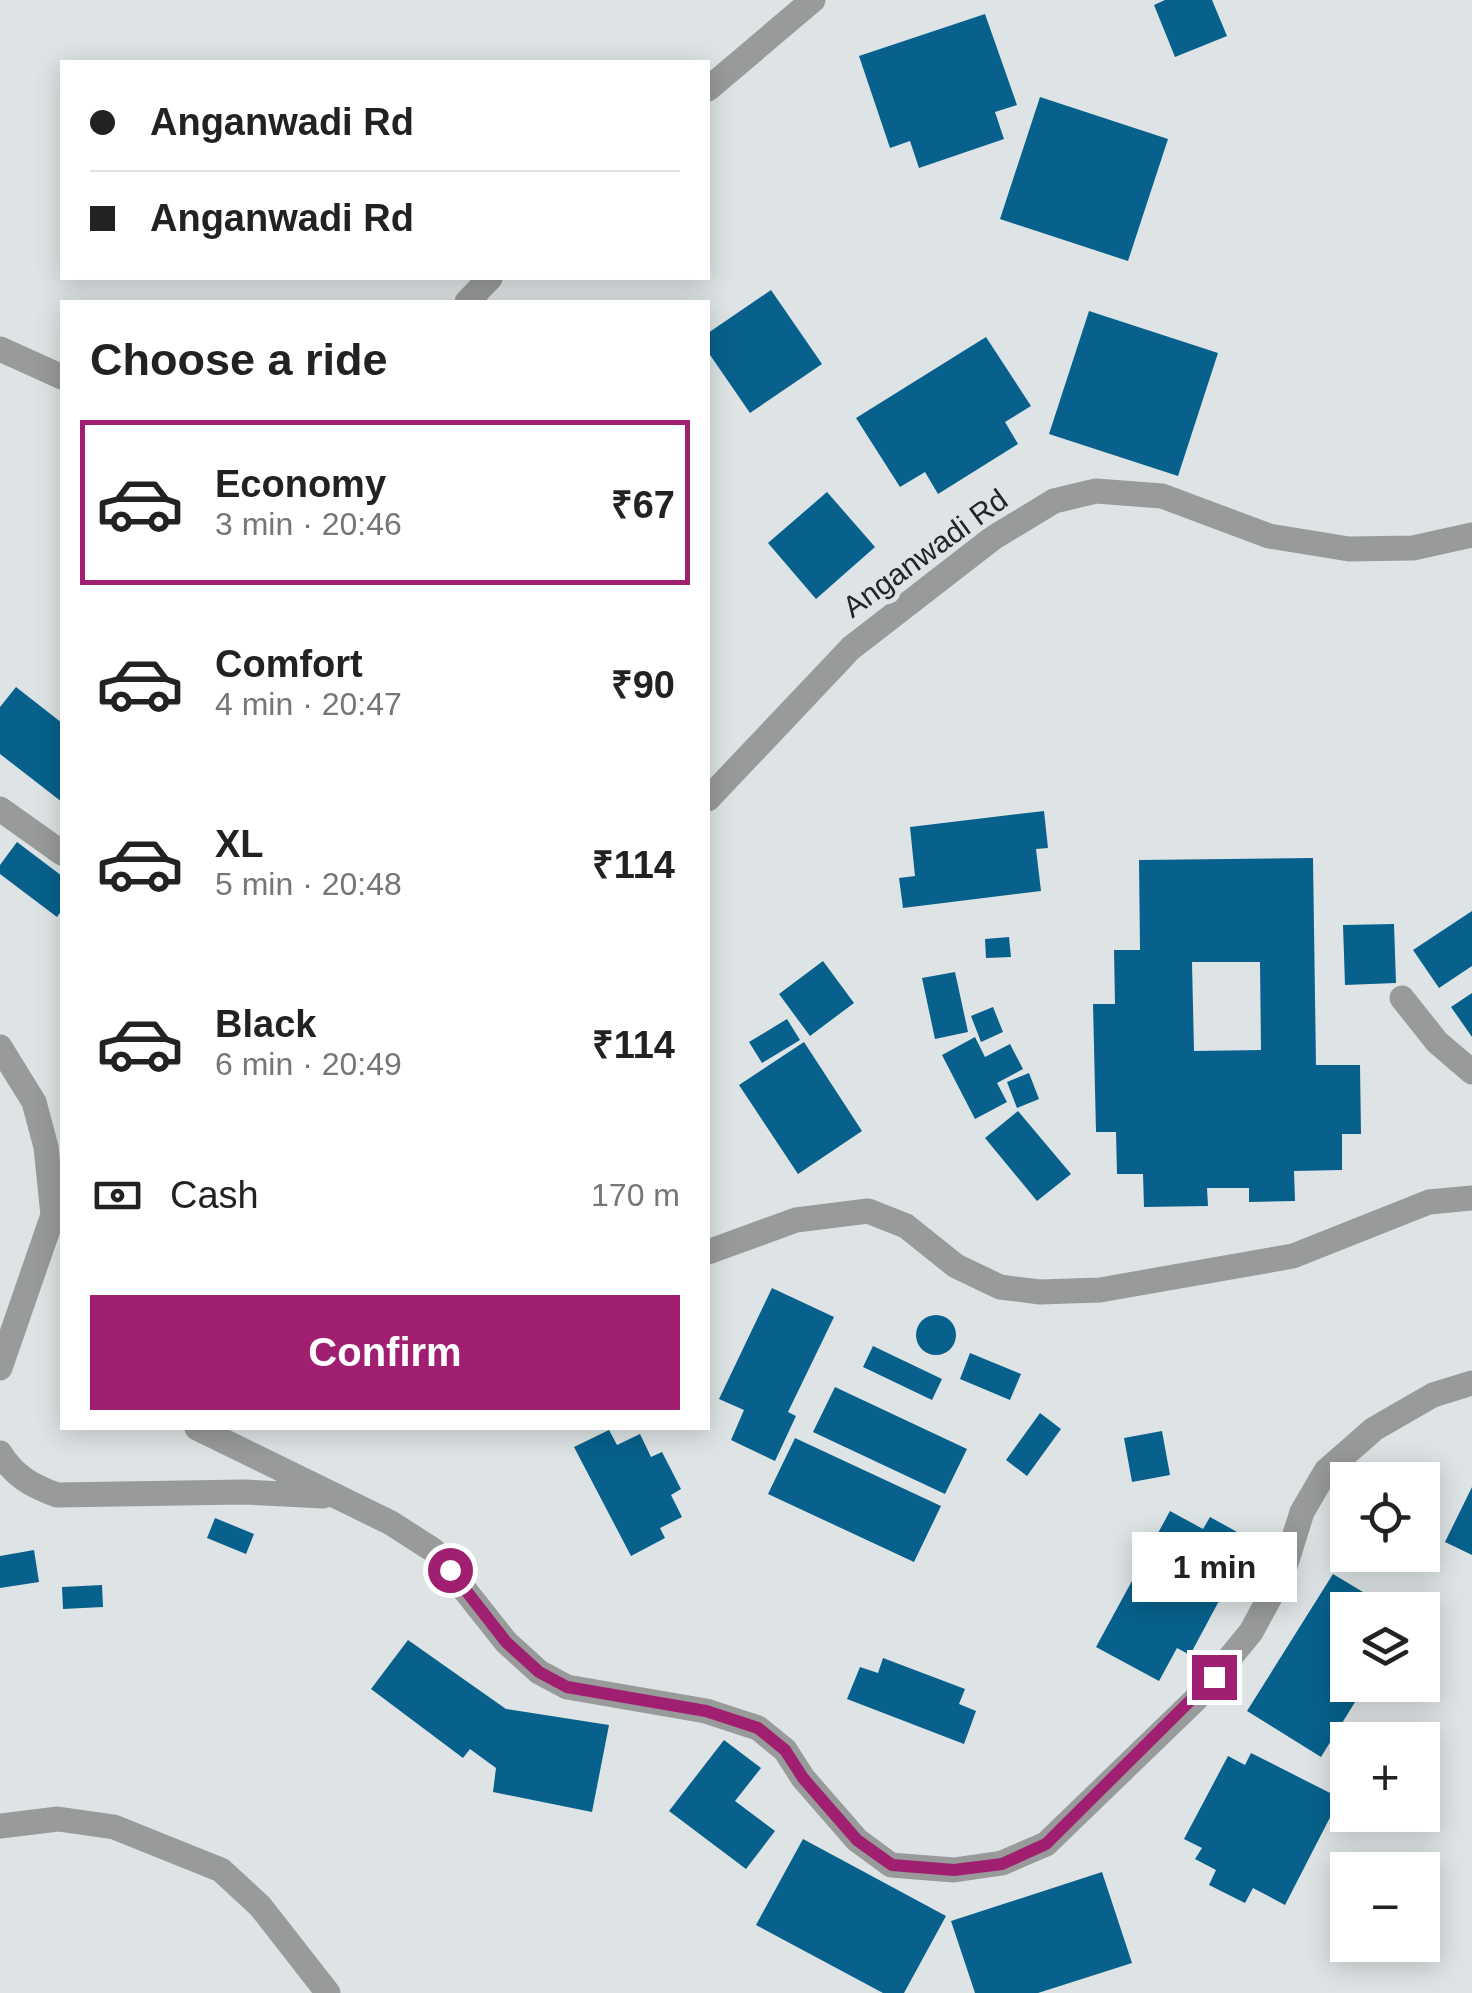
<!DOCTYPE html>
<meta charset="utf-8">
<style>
body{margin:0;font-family:Arial,sans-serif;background:#f6f6f6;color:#222;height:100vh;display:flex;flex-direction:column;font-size:38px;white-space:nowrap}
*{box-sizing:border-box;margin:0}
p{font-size:32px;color:#767676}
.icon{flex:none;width:55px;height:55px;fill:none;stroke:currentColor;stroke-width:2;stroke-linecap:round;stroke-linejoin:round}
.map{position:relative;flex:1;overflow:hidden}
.details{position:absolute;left:60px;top:300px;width:650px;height:1130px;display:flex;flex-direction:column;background:#fff;border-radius:0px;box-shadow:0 5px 25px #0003}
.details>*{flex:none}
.banner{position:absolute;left:60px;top:60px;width:650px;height:220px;border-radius:0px;box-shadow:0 5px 25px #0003;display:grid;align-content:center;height:220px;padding:0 30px;background:#fff}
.fabs{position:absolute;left:1330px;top:1462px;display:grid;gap:20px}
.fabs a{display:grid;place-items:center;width:110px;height:110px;border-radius:0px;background:#fff;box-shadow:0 5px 25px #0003;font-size:50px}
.end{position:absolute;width:45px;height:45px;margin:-22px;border:12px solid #a11f70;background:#fff;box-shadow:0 0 0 5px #fff}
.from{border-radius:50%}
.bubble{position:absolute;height:70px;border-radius:0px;background:#fff;box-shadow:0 5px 25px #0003;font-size:32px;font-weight:800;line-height:70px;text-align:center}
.banner b{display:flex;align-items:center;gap:35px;height:95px;font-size:38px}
.banner b+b{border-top:2px solid #e0e0e0}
.banner i{width:25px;height:25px;background:#222}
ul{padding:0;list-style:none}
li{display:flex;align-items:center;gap:30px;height:165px;margin:0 20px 15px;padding:0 10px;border:5px solid transparent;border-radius:0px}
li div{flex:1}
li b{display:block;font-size:38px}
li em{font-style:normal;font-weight:800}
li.current{border-color:#a11f70}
li>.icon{width:90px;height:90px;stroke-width:1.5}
h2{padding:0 30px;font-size:45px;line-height:120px}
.pay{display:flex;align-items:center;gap:25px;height:110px;padding:0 30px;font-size:38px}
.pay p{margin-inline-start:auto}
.primary-button{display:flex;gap:20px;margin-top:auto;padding:20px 30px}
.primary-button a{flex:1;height:115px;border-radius:0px;background:#a11f70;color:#fff;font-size:40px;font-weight:800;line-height:115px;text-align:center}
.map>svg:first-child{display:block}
.building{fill:#07618c;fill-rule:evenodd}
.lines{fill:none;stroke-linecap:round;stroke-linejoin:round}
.minor{stroke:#989b9a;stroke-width:25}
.route{stroke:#a11f70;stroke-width:12}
.labels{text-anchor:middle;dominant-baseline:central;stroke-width:10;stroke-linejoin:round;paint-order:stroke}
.street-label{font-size:30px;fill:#222525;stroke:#dee4e5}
</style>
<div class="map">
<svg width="1472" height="1993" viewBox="0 0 1472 1993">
<rect width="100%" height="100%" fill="#dee4e5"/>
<path class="building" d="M1165,0h47l15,36 -52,21 -21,-52z
M985,14l32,91 -22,7 9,27 -85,29 -9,-27 -20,7 -31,-92z
M1040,97l128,42 -40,122 -128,-42z
M771,290l51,74 -72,49 -42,-61v-19z
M1089,311l129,42 -40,123 -129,-42z
M986,337l45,69 -26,16 13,22 -80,50 -13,-22 -25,15 -44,-69z
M827,492l48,55 -59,52 -48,-56z
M16,687l46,36v79l-62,-48v-47z
M1044,811l4,37 -12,1 5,42 -138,17 -4,-30 16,-2 -5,-49z
M17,842l45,34v34l-5,7 -57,-43v-9z
M1313,858l3,207h44l1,69h-19v36l-48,1 1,30 -46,1v-14h-42l1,18 -64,1 -1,-33h-26l-1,-42h-20l-3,-128h22l-1,-54h26l-1,-90zM1192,962h68l1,88 -67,1z
M1472,911v55l-33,22 -26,-38z
M1394,924l2,59 -51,2 -2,-60z
M1009,937l2,20 -25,1 -1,-19z
M823,961l31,42 -44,33 -31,-42z
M955,972l13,60 -33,7 -13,-61z
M1472,993v44l-21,-30z
M993,1007l10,25 -22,10 -10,-26z
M787,1019l13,21 -38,23 -13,-21z
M975,1037l10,20 25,-13 13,25 -26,14 10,19 -32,17 -33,-64z
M804,1042l58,89 -64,43 -59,-89z
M1029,1073l10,26 -22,9 -10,-26z
M1018,1111l53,63 -34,27 -52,-63z
M772,1288l62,29 -46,95 8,4 -21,45 -44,-21 13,-30 -25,-11z
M916 1335a20 20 0 1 1 40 0a20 20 0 1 1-40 0Z
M873,1346l69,33 -10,21 -69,-33z
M970,1353l51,21 -11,26 -50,-21z
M835,1387l132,62 -22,45 -132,-62z
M1040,1413l21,16 -34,47 -21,-16z
M609,1430l8,15 23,-11 11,23 11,-5 19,37 -10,6 11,22 -22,11 5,10 -34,18 -57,-109z
M1162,1431l8,44 -38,7 -8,-44z
M795,1438l146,68 -27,56 -146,-68z
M1472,1487v68l-27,-13z
M1170,1511l33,18 7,-12 29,16 -16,31 12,7 -45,84 -13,-7 -18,33 -63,-34z
M215,1518l39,16 -8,20 -39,-16z
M34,1550l5,32 -39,6v-32z
M1333,1574l55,33 -40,3v61l-7,11 19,12 -39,63 -74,-46z
M102,1585l1,22 -40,2 -1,-22z
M408,1640l98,69 103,16 -17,87 -99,-20 3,-24 -26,-19 -7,9 -92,-69z
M883,1658l82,31 -6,15 17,7 -12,33 -117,-45 13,-32 18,6z
M724,1740l37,28 -26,33 40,30 -29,38 -77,-58z
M1251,1753l89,45 -55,107 -32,-17 -8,15 -36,-18 7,-15 -21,-11 7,-11 -18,-9 44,-83 17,9z
M803,1839l143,77 -42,77h-21l-127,-68z
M1102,1872l30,91 -94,30h-63l-24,-72z"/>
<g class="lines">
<path class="minor" d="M708,89l105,-89
M467,302l23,-24
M0,349l62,28
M708,799l143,-151 142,-110 61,-37 42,-10 66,5 107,40 80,13 64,-1 59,-13
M0,809l62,44
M1402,998l35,44 35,30
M0,1047l34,55 12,45 7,68 -53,153
M708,1252l88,-32 72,-9 38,15 50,40 44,21 40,5 60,-2 193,-34 136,-54 43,-4
M197,1428l194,95 42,27 73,92 33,30 28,15 139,24 52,17 27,22 18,28 54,62 34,25 63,5 48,-7 44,-19 149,-144 56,-68 32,-59 19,-61 24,-41 48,-42 59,-34 39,-12
M0,1453c14,23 32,33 57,42l187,-3 79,4
M0,1826l58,-7 56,8 107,43 39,36 68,87"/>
</g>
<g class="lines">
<path class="route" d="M450,1570l56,72 33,30 28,15 139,24 52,17 27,22 18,28 54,62 35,25 62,5 48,-6 44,-20 168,-167"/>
</g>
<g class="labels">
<g class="street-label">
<text transform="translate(925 553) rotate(-36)">Anganwadi Rd</text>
</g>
</g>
</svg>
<div class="fabs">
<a><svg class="icon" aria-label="locate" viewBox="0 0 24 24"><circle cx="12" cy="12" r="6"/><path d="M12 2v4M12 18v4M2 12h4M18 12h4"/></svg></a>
<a><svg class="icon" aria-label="layers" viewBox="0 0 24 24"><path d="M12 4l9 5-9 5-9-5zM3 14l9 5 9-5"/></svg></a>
<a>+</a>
<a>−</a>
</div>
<i class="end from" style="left:450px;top:1570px"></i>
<i class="end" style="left:1214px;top:1677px"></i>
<div class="bubble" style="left:1132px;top:1532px;width:165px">1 min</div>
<div class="banner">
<b><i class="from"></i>Anganwadi Rd</b>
<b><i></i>Anganwadi Rd</b>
</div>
<section class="details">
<h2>Choose a ride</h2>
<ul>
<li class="current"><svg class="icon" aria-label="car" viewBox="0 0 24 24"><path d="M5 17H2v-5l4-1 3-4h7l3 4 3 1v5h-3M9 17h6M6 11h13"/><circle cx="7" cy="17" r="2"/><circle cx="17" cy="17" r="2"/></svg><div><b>Economy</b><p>3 min · 20:46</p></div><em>₹67</em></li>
<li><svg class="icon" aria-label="car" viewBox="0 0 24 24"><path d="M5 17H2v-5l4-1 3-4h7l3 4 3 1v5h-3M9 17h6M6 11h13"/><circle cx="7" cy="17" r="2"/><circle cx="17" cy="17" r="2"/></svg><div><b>Comfort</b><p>4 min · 20:47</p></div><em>₹90</em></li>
<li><svg class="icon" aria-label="car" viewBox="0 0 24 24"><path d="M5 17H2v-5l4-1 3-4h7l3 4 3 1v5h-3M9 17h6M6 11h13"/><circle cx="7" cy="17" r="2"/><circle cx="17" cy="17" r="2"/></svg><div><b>XL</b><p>5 min · 20:48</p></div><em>₹114</em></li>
<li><svg class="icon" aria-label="car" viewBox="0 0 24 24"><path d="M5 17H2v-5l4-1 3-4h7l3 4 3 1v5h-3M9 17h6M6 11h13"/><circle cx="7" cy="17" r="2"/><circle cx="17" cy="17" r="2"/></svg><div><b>Black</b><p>6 min · 20:49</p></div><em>₹114</em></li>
</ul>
<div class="pay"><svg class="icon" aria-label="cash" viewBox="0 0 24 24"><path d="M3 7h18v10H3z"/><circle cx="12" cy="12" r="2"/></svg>Cash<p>170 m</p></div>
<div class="primary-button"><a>Confirm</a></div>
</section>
</div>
